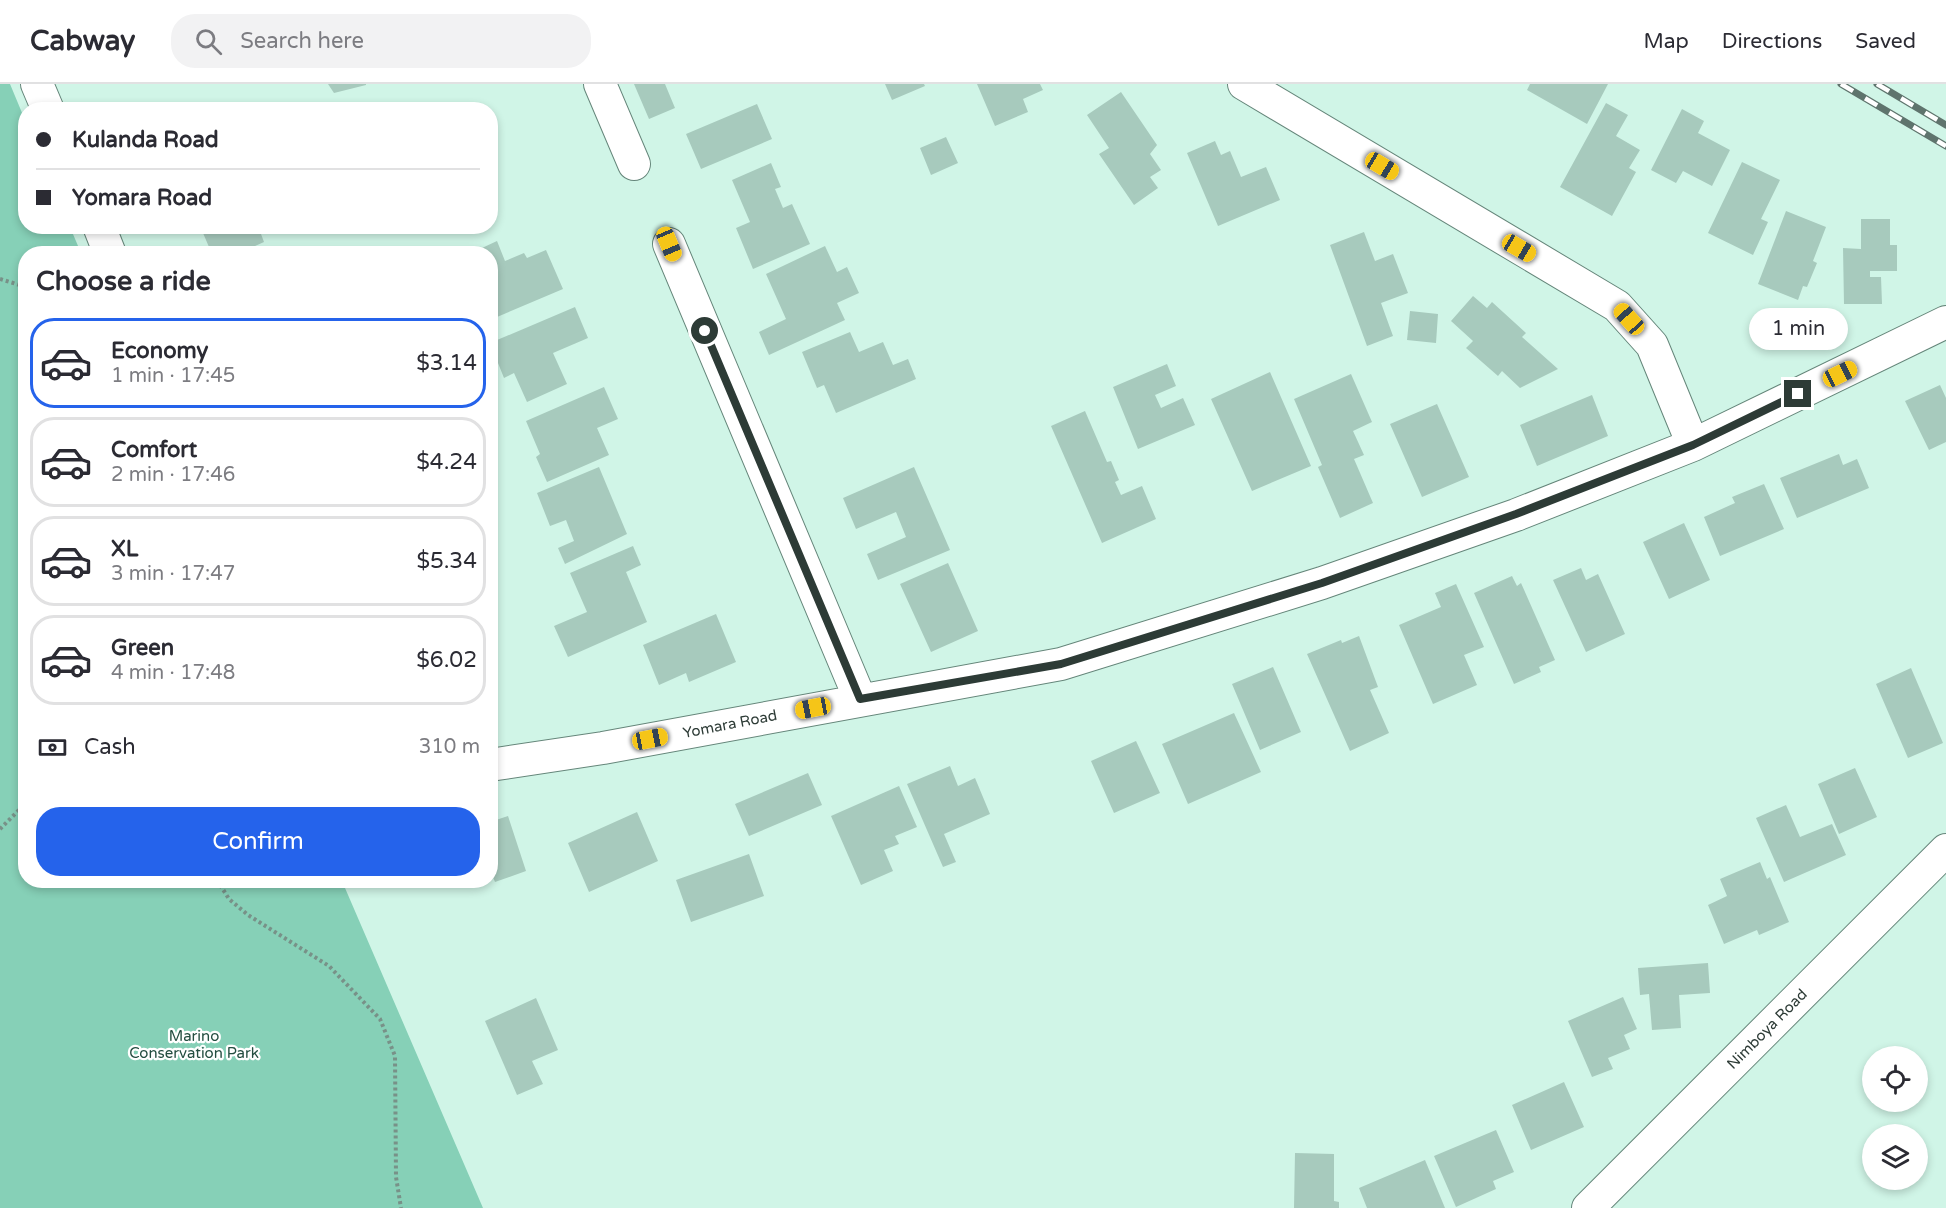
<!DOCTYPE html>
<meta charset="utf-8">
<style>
body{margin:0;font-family:"Varela Round",sans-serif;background:#f2f2f3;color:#2b2b33;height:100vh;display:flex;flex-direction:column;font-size:22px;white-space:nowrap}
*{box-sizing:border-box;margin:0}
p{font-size:20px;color:#7c7c81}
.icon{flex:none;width:33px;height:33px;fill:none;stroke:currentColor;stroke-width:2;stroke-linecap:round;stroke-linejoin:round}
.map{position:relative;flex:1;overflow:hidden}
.panel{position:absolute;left:18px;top:162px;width:480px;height:642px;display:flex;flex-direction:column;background:#fff;border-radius:24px;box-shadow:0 3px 9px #0003}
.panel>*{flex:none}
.banner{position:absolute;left:18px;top:18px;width:480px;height:132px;border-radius:24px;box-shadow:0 3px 9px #0003;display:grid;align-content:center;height:132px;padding:0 18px;background:#fff}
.tools{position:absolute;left:1862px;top:962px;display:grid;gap:12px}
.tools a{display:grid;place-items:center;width:66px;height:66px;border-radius:50%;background:#fff;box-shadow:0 3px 9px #0003;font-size:30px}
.end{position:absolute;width:27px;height:27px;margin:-14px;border:8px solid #2d3b36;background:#fff;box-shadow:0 0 0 3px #fff}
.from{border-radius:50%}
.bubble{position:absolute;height:42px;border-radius:21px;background:#fff;box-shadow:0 3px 9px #0003;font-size:20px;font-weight:600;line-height:42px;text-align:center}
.car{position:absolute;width:18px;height:36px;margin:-18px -9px;border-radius:8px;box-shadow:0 0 4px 2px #0007;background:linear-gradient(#f5c518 24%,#345 0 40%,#f5c518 0 76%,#345 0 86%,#f5c518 0)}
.banner b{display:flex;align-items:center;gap:21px;height:57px;font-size:22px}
.banner b+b{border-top:2px solid #e1e1e2}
.banner i{width:15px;height:15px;background:#2b2b33}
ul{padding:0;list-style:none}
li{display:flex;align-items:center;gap:18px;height:90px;margin:0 12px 9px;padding:0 6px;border:3px solid #e1e1e2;border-radius:24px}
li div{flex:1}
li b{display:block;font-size:22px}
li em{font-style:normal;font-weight:600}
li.active{border-color:#2563eb}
li>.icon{width:54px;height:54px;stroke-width:1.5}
h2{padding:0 18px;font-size:27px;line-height:72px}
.pay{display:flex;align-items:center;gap:15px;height:66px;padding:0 18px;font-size:22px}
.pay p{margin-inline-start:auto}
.primary-button{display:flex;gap:12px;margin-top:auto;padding:12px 18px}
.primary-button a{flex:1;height:69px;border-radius:24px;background:#2563eb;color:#fff;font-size:24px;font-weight:600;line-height:69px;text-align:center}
header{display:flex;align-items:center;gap:36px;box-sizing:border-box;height:84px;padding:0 30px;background:#fff;border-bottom:2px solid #e1e1e2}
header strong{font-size:28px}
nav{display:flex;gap:33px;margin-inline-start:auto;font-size:21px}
.search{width:420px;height:54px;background:#f2f2f3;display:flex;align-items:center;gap:15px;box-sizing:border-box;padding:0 21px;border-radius:24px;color:#7c7c81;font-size:22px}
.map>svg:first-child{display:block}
.green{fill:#86d0b7}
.building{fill:#a7cabd}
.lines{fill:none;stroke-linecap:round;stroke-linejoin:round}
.minor-casing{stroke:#65867a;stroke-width:34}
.path{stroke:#789188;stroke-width:4;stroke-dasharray:3 3;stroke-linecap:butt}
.minor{stroke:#fff;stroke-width:32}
.rail-casing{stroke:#5f746d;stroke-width:7}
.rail{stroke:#fff;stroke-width:4.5;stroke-dasharray:14;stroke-linecap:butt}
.route{stroke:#2d3b36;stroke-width:8}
.labels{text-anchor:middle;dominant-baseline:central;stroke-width:4.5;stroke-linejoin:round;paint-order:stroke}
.street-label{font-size:15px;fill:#2d3b36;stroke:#fff}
.park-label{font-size:15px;fill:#234d40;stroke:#fff}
</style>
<header>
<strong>Cabway</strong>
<div class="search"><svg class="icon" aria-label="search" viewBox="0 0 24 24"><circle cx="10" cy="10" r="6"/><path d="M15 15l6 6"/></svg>Search here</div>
<nav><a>Map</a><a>Directions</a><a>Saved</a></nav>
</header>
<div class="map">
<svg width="1946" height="1124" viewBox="0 0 1946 1124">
<rect width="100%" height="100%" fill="#d0f5e7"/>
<path class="green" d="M0,0h10l15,36 1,106 44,1 11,26 -55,1v626l316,1 141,327h-483z"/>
<path class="building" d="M328,0h38v1l-32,8z
M634,0h31l10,24 -26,11z
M885,0h39l1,2 -33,14z
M977,0h63l3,6 -20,9 5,13 -33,14z
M1530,0h78l-21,40 -60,-34z
M1121,8l36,53 -7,9 11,16 -11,7 8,11 -24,17 -35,-51 10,-6 -22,-33z
M1606,19l22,12 -12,21 24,14 -11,18 7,4 -24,44 -52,-29z
M757,20l15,35 -71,30 -15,-35z
M1682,25l22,12 -6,12 32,17 -18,36 -29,-15 -7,12 -25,-13z
M946,53l12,26 -27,12 -11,-27z
M1215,57l6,14 9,-4 11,26 25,-10 14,33 -62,26 -31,-73z
M1742,78l38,18 -19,39 7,3 -15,33 -45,-22z
M771,79l10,24 -6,2 8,19 9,-4 18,40 -57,25 -17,-41 14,-6 -18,-42z
M1786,127l40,16 -13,34 4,2 -10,24 -4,-1 -5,14 -40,-16z
M1861,135h29v26h7v26h-27v6h11l1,27h-38l-1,-56 18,1z
M200,142h58l6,16 -26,12h-26z
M1364,148l11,29 18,-7 15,39 -27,10 12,33 -26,10 -37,-101z
M497,157l8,20 19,-8 3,5 19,-8 17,39 -73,31v-66h-21z
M825,162l12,26 10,-5 12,26 -22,10 8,17 -76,35 -10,-23 27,-13 -20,-45z
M1473,212l14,12 5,-6 34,31 -4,4 36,32 -38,19 -18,-17 -4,5 -32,-28 7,-7 -22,-20z
M575,223l13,31 -35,15 14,31 -40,18 -13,-29 -10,5 -14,-35z
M1410,227l28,3 -2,29 -29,-3z
M850,248l9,20 24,-10 10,23 15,-6 8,20 -80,34 -12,-28 -7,3 -15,-36z
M1167,280l9,22 -21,9 6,13 22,-10 12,27 -57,24 -25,-62z
M1270,288l41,94 -59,25 -41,-92z
M1351,290l21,48 -19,9 11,24 -10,4 19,44 -33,15 -22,-51 4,-2 -28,-66z
M1940,301l6,13v44l-17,8 -24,-49z
M604,303l14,32 -21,9 12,27 -62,27 -11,-25 4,-3 -14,-33z
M1592,311l16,41 -71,30 -17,-41z
M1437,320l32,73 -47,20 -32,-73z
M1085,327l22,51 4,-1 8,19 -4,2 6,13 21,-9 14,33 -54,24 -51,-117z
M1839,370l4,11 14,-6 12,29 -72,30 -17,-40z
M599,383l28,67 -62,30 -7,-16 16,-7 -8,-21 -16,6 -13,-33z
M914,383l36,83 -72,30 -11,-26 39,-17 -10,-25 -40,17 -13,-31z
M1764,400l20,45 -64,27 -16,-39 31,-14 -3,-6z
M1684,439l26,57 -41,19 -26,-57z
M633,462l8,19 -15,7 21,50 -79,35 -14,-31 33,-14 -17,-39z
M948,479l30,68 -47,21 -31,-68z
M1581,484l5,12 12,-6 27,60 -39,18 -33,-72z
M1512,492l5,10 4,-3 34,77 -16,7 2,5 -27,12 -40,-91z
M1456,500l28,63 -20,8 13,30 -44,19 -34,-79 42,-18 -6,-14z
M716,530l20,48 -47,20 -3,-9 -27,12 -16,-40z
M1359,552l19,51 -8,3 19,43 -39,18 -43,-97 34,-14 1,3z
M1273,583l28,65 -41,18 -28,-66z
M1911,584l32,75 -35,15 -32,-74z
M1234,629l27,59 -73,32 -26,-60z
M1136,657l24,52 -46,20 -23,-52z
M950,682l8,20 17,-8 15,36 -46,20 12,28 -13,5 -36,-83z
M1855,684l22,49 -38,17 -21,-50z
M808,689l14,32 -73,31 -14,-32z
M899,702l18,41 -22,9 4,8 -15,6 9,21 -32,14 -30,-69z
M1786,721l14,32 32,-13 14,31 -62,27 -28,-64z
M637,728l21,49 -69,31 -21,-49z
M508,732l18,55 -31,11 -5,-12v-48z
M749,770l15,42 -73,26 -15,-42z
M1760,778l7,17 3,-2 19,45 -30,13 -2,-5 -33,14 -16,-39 19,-9 -7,-17z
M1708,879l2,30 -31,2 2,33 -29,2 -3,-36 -9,1 -2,-27z
M1623,913l14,32 -13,6 6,14 -22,9 5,11 -21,8 -24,-56z
M536,914l22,52 -26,11 11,23 -26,11 -32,-74z
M1564,998l20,45 -53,23 -19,-45z
M1496,1046l18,42 -21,9 3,8 -40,18 -22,-51z
M1295,1069l39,1v47l5,1v6h-45z
M1425,1076l20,48h-78l-8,-20z"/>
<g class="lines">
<defs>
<path id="minor" d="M37,0l11,26
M600,0l34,80
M1244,0l373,222 35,39 41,100
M99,142l11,28
M669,160l191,455
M490,681l113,-17 458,-84 261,-81 194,-68 177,-70 253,-123
M1588,1124l358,-358"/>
</defs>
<use href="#minor" class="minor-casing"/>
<path class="path" d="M0,195l26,8
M0,745l26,-26
M217,796l12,19 19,16 81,51 51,53 15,37 1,121 5,31"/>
<use href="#minor" class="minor"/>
<defs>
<path id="rail" d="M1841,0l105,62
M1877,0l69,41"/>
</defs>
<use href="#rail" class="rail-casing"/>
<use href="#rail" class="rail"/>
</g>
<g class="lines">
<path class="route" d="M705,247l155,368 201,-35 261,-81 194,-69 177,-69 105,-51"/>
</g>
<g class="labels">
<g class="street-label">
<text transform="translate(730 640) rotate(-11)">Yomara Road</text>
<text transform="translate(1767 945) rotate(-45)">Nimboya Road</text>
</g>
<g class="park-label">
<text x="194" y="952">Marino<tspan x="194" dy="17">Conservation Park</tspan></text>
</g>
</g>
</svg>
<div class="tools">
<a><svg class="icon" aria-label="locate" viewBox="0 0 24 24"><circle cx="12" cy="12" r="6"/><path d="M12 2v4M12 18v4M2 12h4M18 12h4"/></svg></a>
<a><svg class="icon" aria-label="layers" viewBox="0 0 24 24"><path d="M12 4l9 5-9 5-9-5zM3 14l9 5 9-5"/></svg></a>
</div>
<i class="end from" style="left:705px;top:247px"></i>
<i class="end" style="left:1798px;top:310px"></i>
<div class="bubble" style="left:1749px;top:224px;width:99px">1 min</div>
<i class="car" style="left:1382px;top:82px;rotate:121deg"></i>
<i class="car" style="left:669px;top:160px;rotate:157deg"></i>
<i class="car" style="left:1519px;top:164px;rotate:120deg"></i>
<i class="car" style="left:1629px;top:235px;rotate:318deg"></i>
<i class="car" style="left:1840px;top:290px;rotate:64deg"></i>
<i class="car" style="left:813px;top:624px;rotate:259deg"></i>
<i class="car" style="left:650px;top:655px;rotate:79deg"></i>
<div class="banner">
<b><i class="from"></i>Kulanda Road</b>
<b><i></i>Yomara Road</b>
</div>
<section class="panel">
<h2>Choose a ride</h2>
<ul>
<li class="active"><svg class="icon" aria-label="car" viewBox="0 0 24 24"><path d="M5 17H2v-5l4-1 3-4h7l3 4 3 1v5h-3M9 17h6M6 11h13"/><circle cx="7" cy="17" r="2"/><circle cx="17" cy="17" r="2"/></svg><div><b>Economy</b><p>1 min · 17:45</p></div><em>$3.14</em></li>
<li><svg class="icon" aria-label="car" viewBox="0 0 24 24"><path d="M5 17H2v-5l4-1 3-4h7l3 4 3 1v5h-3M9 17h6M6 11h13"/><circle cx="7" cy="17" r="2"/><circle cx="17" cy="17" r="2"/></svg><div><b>Comfort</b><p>2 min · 17:46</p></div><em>$4.24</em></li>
<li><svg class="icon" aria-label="car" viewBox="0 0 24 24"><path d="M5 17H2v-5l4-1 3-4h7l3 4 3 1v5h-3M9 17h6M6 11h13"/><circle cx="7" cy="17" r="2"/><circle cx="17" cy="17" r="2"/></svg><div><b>XL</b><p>3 min · 17:47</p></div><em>$5.34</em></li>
<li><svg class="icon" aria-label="car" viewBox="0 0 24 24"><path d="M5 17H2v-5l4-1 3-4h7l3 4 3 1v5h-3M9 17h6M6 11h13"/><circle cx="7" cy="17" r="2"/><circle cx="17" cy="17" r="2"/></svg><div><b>Green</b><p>4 min · 17:48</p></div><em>$6.02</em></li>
</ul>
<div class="pay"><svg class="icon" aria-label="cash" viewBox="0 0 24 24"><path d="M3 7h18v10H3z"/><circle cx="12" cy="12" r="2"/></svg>Cash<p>310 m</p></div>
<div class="primary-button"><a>Confirm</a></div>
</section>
</div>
